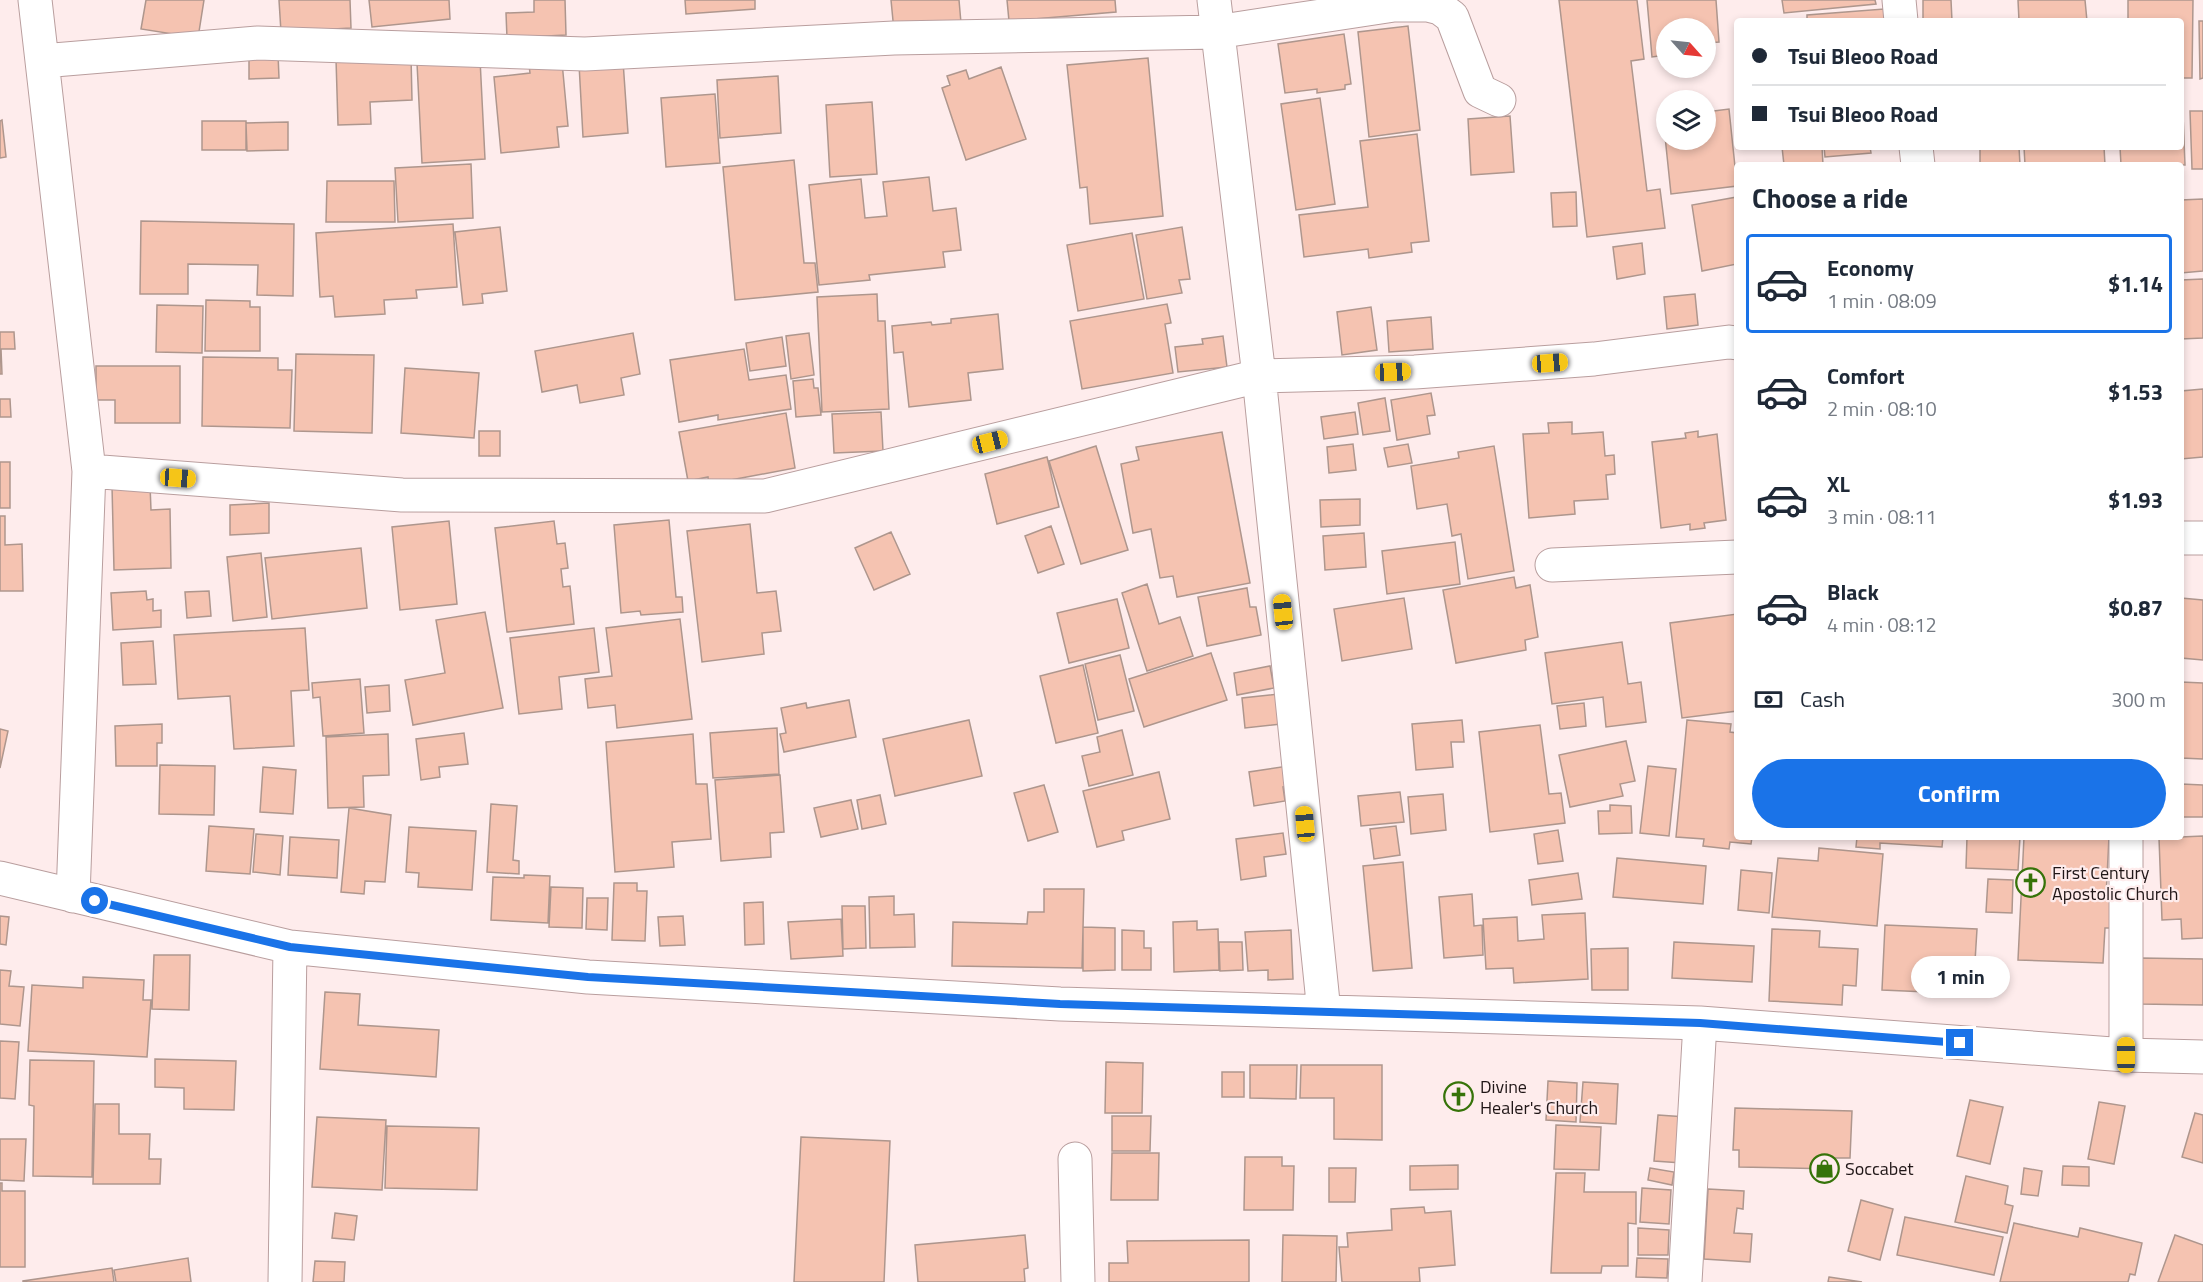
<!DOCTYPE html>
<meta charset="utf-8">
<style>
body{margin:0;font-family:"Titillium Web",sans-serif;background:#f2f2f3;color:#1f2937;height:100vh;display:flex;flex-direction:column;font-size:22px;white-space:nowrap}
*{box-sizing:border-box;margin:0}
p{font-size:20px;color:#747a83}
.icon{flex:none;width:33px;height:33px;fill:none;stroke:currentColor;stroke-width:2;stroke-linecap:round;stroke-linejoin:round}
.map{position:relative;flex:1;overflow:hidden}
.side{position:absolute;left:1734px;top:162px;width:450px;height:678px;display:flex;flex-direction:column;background:#fff;border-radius:6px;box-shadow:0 3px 9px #0003}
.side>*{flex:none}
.banner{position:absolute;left:1734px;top:18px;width:450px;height:132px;border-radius:6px;box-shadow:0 3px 9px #0003;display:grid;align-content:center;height:132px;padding:0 18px;background:#fff}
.needle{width:39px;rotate:117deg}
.buttons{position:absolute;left:1656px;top:18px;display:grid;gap:12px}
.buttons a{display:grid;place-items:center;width:60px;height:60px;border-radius:50%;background:#fff;box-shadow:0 3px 9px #0003;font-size:30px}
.end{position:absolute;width:27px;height:27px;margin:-14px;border:8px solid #1a73e8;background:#fff;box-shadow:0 0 0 3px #fff}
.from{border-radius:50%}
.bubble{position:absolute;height:42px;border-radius:21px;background:#fff;box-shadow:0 3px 9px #0003;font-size:20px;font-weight:700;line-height:42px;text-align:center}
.car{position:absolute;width:18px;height:36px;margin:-18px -9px;border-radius:8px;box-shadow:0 0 4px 2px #0007;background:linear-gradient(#f5c518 24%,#345 0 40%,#f5c518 0 76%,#345 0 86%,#f5c518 0)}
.banner b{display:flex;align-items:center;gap:21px;height:57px;font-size:22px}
.banner b+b{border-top:2px solid #e0e1e3}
.banner i{width:15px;height:15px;background:#1f2937}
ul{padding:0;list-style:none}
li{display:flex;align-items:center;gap:18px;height:99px;margin:0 12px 9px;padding:0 6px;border:3px solid transparent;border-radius:6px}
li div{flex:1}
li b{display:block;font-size:22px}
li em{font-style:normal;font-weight:700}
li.current{border-color:#1a73e8}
li>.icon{width:54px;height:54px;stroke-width:1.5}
h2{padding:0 18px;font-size:27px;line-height:72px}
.pay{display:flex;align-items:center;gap:15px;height:66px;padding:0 18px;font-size:22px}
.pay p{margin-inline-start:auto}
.cta{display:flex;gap:12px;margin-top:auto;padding:12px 18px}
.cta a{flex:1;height:69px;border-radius:36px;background:#1a73e8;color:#fff;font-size:24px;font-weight:700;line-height:69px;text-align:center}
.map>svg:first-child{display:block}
.building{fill:#f5c3b1;stroke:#ae968d;stroke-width:1.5}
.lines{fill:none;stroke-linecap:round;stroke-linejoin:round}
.minor-casing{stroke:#b99e9e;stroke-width:35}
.minor{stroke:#fff;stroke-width:33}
.route{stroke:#1a73e8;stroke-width:8}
.labels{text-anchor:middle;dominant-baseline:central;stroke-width:4.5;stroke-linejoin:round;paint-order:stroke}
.poi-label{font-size:18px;fill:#201617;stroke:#feecec;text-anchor:start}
</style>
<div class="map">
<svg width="2203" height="1282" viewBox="0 0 2203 1282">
<rect width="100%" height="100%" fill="#feecec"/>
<path class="building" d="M146,0h58l-6,38 -57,-9z
M279,0h71l1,28 -70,4z
M369,0h80l1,19 -78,8z
M534,0h31l1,35 -59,3 -1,-25 28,-1z
M685,0h70v9l-69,5z
M891,0h68l2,23 -67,8z
M1007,0h108l1,12 -107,9z
M1559,0h78l7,59 -13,2 16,130 13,-2 5,39 -78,9z
M1647,0h69l3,42 -13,1v-15h-40v27l-14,2z
M1782,0h93l1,4 -92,9z
M1923,0h28l1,21h-29z
M2018,0h67l2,21h-68z
M2128,0h65l-1,78h-11v-57h-53z
M1884,9l1,12h-78v-6z
M2199,21h4v57l-3,1z
M1408,26l12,104 -51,7 -11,-105z
M1344,34l7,50 -6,1v4l-28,4v-4l-32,4 -7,-49z
M278,54l1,24 -30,1v-24z
M411,56l1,44 -42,2 1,22 -33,1 -2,-66z
M1148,58l15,158 -73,8 -3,-37 -7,1 -13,-123z
M480,59l5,100 -63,4 -5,-100z
M623,61l5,72 -45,4 -4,-73z
M562,62l6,64 -11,1 2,20 -58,6 -7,-76 36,-4 -1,-8z
M1001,67l25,72 -60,21 -24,-72 8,-3 -3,-9 19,-6 3,9z
M778,76l3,57 -61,5 -3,-58z
M2182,89l3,76h-64l-1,-18h61z
M715,94l5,69 -54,4 -5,-69z
M1320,98l15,106 -39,6 -15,-106z
M872,102l5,72 -47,3 -4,-72z
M1729,109l8,77 -66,8 -8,-77h3v23h40v-28z
M2190,111h13v58h-11z
M1510,116l4,56 -43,3 -3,-56z
M2,120l4,37 -6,1v-37z
M202,121h44v29h-44z
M288,122v28l-41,1 -1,-28z
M1417,134l12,107 -18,2 1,9 -43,6 -1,-9 -64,8 -5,-42 69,-8 -8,-66z
M1782,147h40l1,18h-39z
M1824,147h46l1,6 -46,4z
M2019,147l1,18h-55l15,-1v-15z
M2024,147h80l1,18h-80z
M794,160l10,103h11l3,29 -83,8 -12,-133z
M471,164l2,54 -75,4 -3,-54z
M929,177l4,34 23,-3 5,42 -18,2 2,15 -76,8 1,5 -51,5 -10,-100 52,-6 4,39 22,-2 -4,-34z
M327,181h67l1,41h-69z
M1576,192l1,34 -24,1 -2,-34z
M1737,197v67l-35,7 -10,-66z
M2203,199v72l-22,2v-73z
M141,221l153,3 -1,72 -36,-1 1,-30 -70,-1v30h-48z
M453,224l4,63 -41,3 1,8 -33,2 1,14 -50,3 -2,-21 -13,1 -4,-64z
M500,227l7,64 -25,3 1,9 -20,2 -8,-73z
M1182,227l8,52 -11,1 3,13 -35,6 -11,-64z
M1132,233l12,66 -66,12 -11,-66z
M1642,243l3,31 -28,5 -4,-32z
M2203,279v59l-22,1v-59z
M877,294l1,27h7l4,88 -67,3 -5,-115z
M1695,294l3,31 -31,4 -3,-32z
M206,300l44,1v6h10v44h-55z
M1167,304l4,19 -6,1 8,49 -91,16 -12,-68z
M157,305l46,1 -1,47 -46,-1z
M1371,307l6,43 -35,5 -5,-43z
M998,314l5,55 -35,4 3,27 -62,7 -6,-55 -9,1 -2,-27 39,-4 1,3 19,-2v-4z
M1431,317l2,32 -44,3 -2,-31z
M0,332h14l1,17h-14l1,25h-2z
M633,333l7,41 -19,4 3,17 -44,8 -3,-18 -35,7 -7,-41z
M809,333l5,42 -23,4 -5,-43z
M1223,336l4,31 -49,5 -3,-25 28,-3 -1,-5z
M782,337l4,29 -36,5 -4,-28z
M744,349l5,31 37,-5 5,34 -73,11v-5l-39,7 -9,-62z
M296,354l78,1 -2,78 -78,-2z
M203,357l75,1v12h14l-2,58 -88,-2z
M96,366h84v57h-65v-23h-19z
M405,368l74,5 -5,65 -73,-5z
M813,379l1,9h4l3,27 -25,2 -3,-36z
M2203,389v68l-22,2v-68z
M1431,393l4,22 -8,1 3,18 -33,6 -6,-40z
M1385,398l5,33 -27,4 -5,-32z
M0,399h10l1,18h-11z
M881,412l2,39 -49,2 -2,-39z
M1355,412l3,22 -34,5 -3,-22z
M786,413l9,55 -86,16 -1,-7 -20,4 -9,-49z
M1572,422v12l31,-2 2,24 9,-1 1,19 -9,1 2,24 -34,2 1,13 -46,4 -6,-84 26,-1 -1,-10z
M479,431h21v25h-21z
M1698,431v6l19,-3 9,86 -22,3 1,5 -15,2v-6l-29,4 -9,-86 34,-4 -1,-5z
M1222,432l28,151 -73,14 -4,-21 -13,2 -9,-49 -18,4 -12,-69 18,-4 -3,-13z
M1353,444l3,26 -27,3 -2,-26z
M1408,444l4,19 -24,4 -4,-19z
M1096,446l32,104 -47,14 -32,-103z
M1494,446l20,125 -46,8 -7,-45 -9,2 -5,-32 -30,5 -6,-43 48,-8 -1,-6z
M1047,457l12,50 -62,17 -12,-50z
M0,462h10v46h-10z
M150,485l1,25 19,-1 1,59 -57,2 -2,-84z
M1360,499v26l-39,2 -1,-27z
M269,503v30l-39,2v-30z
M0,516h5v29l17,-1 1,47h-23z
M669,520l7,77h6l1,15 -42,3 -1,-4 -19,2 -7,-88z
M449,521l8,83 -57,6 -8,-83z
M554,521l3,23 8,-1 3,25 -7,1 2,18 7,-1 4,38 -67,8 -12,-104z
M750,524l7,69 19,-2 5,40 -19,2 2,21 -62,8 -15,-131z
M1051,526l13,38 -26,9 -13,-37z
M891,532l19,42 -36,16 -19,-42z
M1364,533l2,34 -41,3 -2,-34z
M1455,542l5,42 -73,10 -5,-43z
M361,548l6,60 -95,11 -7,-61z
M261,553l6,64 -34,4 -6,-64z
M1514,577l2,11 14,-3 8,52 -13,3 1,10 -70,13 -13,-73z
M1147,584l12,40 21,-7 13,39 -46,15 -25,-78z
M1247,588l3,19h6l5,28 -54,11 -9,-49z
M146,591l1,9 6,-1v12l8,-1v17l-48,3 -2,-37z
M209,591l2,25 -24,2 -2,-26z
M1404,598l8,51 -70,12 -8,-52z
M2181,598l22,2v60l-22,-2z
M1117,599l12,49 -60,15 -12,-50z
M485,612l18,96 -90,17 -8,-45 40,-7 -9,-53z
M1737,614v97l-55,7 -12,-95z
M680,619l12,100 -75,9 -2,-23 -27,3 -3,-29 27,-3 -6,-48z
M305,628l4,62 -18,1 3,55 -60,3 -4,-53 -52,3 -4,-64z
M594,628l5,44 -40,5 3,32 -43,5 -9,-76z
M153,641l3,43 -33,1 -2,-42z
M1622,642l6,42 13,-2 5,40 -40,5 -3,-30 -51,7 -7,-51z
M1211,653l16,47 -83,27 -15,-48z
M1120,655l14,56 -36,9 -13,-56z
M1083,665l15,68 -42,10 -16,-67z
M1270,666l4,22 -37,7 -3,-22z
M360,679l4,54 -41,3 -3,-39 -7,1 -1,-15z
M2181,682l22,1v76l-22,-1z
M389,685l1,26 -23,2 -2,-26z
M1287,693l3,30 -45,5 -3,-30z
M849,700l7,37 -72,15 -4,-18 6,-1 -5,-25 25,-5 1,5z
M1584,703l2,23 -26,3 -3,-23z
M969,720l13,56 -87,20 -12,-57z
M1462,720l2,22h-13l2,25 -37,3 -4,-46z
M1687,720l44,4 -1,8 7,1v104h15l-1,7 -21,-2 -1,7 -26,-3 1,-7 -28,-2z
M162,724v19h-5v23h-41l-1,-40z
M1540,725l9,69 12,-1 4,30 -75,9 -11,-100z
M777,728l2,46 -66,4 -3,-45z
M0,729l8,2 -8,37z
M1122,730l11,45 -44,11 -7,-30 18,-4 -3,-15z
M464,733l4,31 -29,3 1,10 -19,3 -5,-41z
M388,734l1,41 -26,1 1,31 -36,1 -2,-71z
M693,734l3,50h11l4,55 -39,3 2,25 -59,5 -9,-130z
M1626,741l9,40 -15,3 3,12 -53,11 -11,-52z
M160,765l55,1 -1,49 -55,-1z
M1288,766l3,20 -8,1 2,14 -31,5 -5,-34z
M1648,766l28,3 -7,67 -29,-3z
M263,767l33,3 -3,44 -33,-2z
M1159,772l11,47 -48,12 2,9 -27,7 -14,-56z
M780,775l4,57 -14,1 1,24 -50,4 -6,-81z
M2181,784l22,1v32h-22z
M1044,785l14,47 -30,9 -14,-48z
M1400,792l4,30 -43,4 -3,-30z
M1443,794l3,36 -35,4 -3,-37z
M880,795l6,29 -24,5 -5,-29z
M851,800l7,29 -37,8 -7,-29z
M491,804l26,2 -4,54 6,1v13l-32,-2z
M1610,805l21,1 1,27 -33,1 -1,-23h12z
M349,808l42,7 -6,67 -20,-1 -1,13 -23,-2z
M209,826l45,3 -4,45 -44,-3z
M1396,826l4,29 -26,4 -4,-30z
M409,827l67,4 -4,59 -54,-3 1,-14 -13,-1z
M1558,830l5,31 -25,3 -4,-30z
M1283,833l3,21 -22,3 2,19 -25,4 -5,-41z
M256,834l27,2 -3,39 -27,-3z
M2203,836v102l-21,1 -1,-20 -19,1 -3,-82z
M290,837l49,3 -2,38 -49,-3z
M1857,837h86l-1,10 -62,-4v6l-24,-2z
M1967,837h53l-2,33 -52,-2z
M2024,837h85l-3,60h8l-1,31h-8l-2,35 -85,-3z
M1819,848l64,6 -6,72 -105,-9 6,-59 40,3z
M1617,858l89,8 -3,38 -90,-7z
M1403,862l9,106 -39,3 -10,-105z
M1741,870l31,3 -3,40 -31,-3z
M1578,873l4,26 -50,6 -3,-25z
M524,875l26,1 -2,47 -57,-3 2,-43 31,1z
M1988,879l25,1 -1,33 -26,-1z
M614,883h23v8h10l-2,50 -33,-1z
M551,887l32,1 -1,40 -33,-1z
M1044,889h40l-2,79 -130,-2 1,-44 74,2 1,-12h16z
M1472,894l2,32 8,-1 1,30 -39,3 -5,-61z
M894,896v19l20,-1 1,33 -45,1 -1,-51z
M587,898h21l-1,32 -21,-1z
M763,902l1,42 -19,1 -1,-42z
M842,906h23l1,42 -23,1z
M1585,913l3,66 -74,4 -1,-15 -27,1 -3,-50 34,-2 1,24 26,-2 -2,-24z
M0,916l9,1 -3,28 -6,-1z
M683,916l2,29 -25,1 -2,-29z
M841,919l2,37 -52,3 -3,-37z
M1197,921v9l21,-1 1,41 -45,2 -1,-50z
M1885,925l92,4 -4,65 -91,-4z
M1083,927l32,1v42l-32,1z
M1772,929l48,2 -1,16 39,2 -2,37 -13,-1 -1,20 -73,-4z
M1122,930l22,1v17h7v22h-29z
M1291,930l2,49 -25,1v-10l-20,1 -3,-39z
M1219,942h23l1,28 -23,1z
M1674,942l80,4 -2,36 -80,-4z
M1628,948v42h-36l-1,-41z
M154,955h36l-1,55 -37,-1z
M2141,958l62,1v46l-63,-1z
M0,970l11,1 -2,15 15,1 -4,39 -20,-2z
M83,977l61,3 -1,20h8l-4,57 -119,-6 4,-66 51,3z
M325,992l35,2 -2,31 81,5 -3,47 -116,-8z
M0,1041l19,1 -4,57 -15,-1z
M155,1059l81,2 -2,49 -50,-1v-21l-29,-1z
M30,1060l64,1 -2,116 -59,-1 1,-70 -5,-1z
M1106,1062l37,1 -1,50h-37z
M1250,1065h47l-1,34 -46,-1z
M1301,1065h81v75l-48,-1v-41h-34z
M1222,1072h22v25h-22z
M1548,1081l29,2 -1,39 -30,-2z
M1583,1082l35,2 -2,40 -36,-2z
M1970,1100l33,7 -13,57 -33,-8z
M2099,1102l26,4 -11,58 -26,-5z
M95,1104h24v30h31l-1,25h12l-1,25h-67z
M1735,1108l117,3 -2,47h-16l-1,11 -94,-2v-17h-6z
M2195,1113l8,2v48l-21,-6z
M1658,1115l28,2 -4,46 -28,-2z
M1112,1116h39l-1,35h-38z
M317,1117l69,3 -4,70 -70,-3z
M1556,1125l45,2 -2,43 -45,-1z
M387,1126l92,2 -2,62 -92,-2z
M801,1137l89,4 -6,141h-90z
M0,1139h26l-2,42 -24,-1z
M1112,1153h47l-1,47h-47z
M1245,1157h37v9h12l-1,44h-49z
M1458,1165v24l-48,1v-24z
M2063,1166l26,1v19l-27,-1z
M1329,1168h27l-1,34h-26z
M1650,1168l24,4 -2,13 -24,-5z
M2024,1168l18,3 -4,25 -17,-2z
M1556,1173h29l-1,19h52v32l-8,-1v43h-26l-1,7h-50z
M1966,1176l42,10 -3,18 8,2 -6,27 -52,-11z
M0,1183h2v8h23v76h-25z
M1642,1188l29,2 -2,34 -29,-2z
M1708,1189l36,2 -1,18 -6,-1 -3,25 18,1 -2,28 -46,-3z
M1861,1200l32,9 -13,51 -32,-9z
M1424,1207l1,6 26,-2 4,54 -36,3 1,14h-78l-3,-35h9l-1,-14 45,-3 -1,-21z
M335,1213l22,3 -3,24 -22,-2z
M1905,1217l98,20 -9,38 -97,-20z
M2014,1223l64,14 2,-9 62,15 -7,32 -5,-1 -2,8h-128z
M1638,1228l31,2 -1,25h-30z
M1025,1235l3,33 -4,1 1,13h-107l-3,-37z
M1283,1235l54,1 -1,46h-54z
M2175,1235l28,10v37h-45z
M1249,1240v42h-140v-19h19l-1,-22z
M188,1258l3,24h-75l-2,-12z
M1637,1258l31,1 -1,19 -31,-1z
M315,1261l30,1 -1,20h-31z
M112,1268l2,14h-91v-1z
M1829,1277l33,5h-34z"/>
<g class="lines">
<defs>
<path id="minor" d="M35,0l54,471 -16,425
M1214,0l45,376 65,636
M1899,0l2,21
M42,61l216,-18 327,11 309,-16 322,-6 178,-27h34l12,3 12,9 28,74 19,9
M1916,147l2,18
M89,471l313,24 363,1 494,-120 156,-4 179,-13 135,-17 8,1
M2181,538h22
M1552,565l185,-8
M0,878l290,69 298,30 472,27 640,19 426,32 77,2
M2126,1055v-218
M1075,1159l3,123
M285,1282l5,-335
M1685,1282l15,-259"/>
</defs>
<use href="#minor" class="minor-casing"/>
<use href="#minor" class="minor"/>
</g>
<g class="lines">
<path class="route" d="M95,901l195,46 298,30 472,27 640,19 260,20"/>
</g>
<defs>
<symbol id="church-ring" viewBox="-11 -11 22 22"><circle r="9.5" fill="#feecec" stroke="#367309" stroke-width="1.5"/><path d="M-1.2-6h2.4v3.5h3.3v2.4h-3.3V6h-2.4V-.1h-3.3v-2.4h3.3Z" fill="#367309"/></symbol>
<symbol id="shop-ring" viewBox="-11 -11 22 22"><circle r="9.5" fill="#feecec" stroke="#367309" stroke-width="1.5"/><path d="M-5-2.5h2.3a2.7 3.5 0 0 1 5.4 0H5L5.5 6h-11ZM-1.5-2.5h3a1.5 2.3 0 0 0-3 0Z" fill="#367309"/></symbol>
</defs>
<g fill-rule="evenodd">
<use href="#church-ring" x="2014" y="866" width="33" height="33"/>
<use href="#church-ring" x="1442" y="1080" width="33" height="33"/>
<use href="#shop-ring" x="1808" y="1152" width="33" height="33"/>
</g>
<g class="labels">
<g class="poi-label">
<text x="2052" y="872">First Century<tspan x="2052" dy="21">Apostolic Church</tspan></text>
<text x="1480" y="1086">Divine<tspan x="1480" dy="21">Healer's Church</tspan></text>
<text x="1845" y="1168">Soccabet</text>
</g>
</g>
</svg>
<div class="buttons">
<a><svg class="needle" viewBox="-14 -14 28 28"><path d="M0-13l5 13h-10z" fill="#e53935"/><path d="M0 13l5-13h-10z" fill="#747a83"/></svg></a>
<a><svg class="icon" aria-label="layers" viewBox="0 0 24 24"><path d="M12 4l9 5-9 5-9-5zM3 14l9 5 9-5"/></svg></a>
</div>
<i class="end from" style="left:95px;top:901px"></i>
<i class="end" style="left:1960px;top:1043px"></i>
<div class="bubble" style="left:1911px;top:956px;width:99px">1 min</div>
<i class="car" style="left:1550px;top:363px;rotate:86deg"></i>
<i class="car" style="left:1393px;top:372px;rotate:88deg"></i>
<i class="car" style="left:990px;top:442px;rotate:76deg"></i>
<i class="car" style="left:178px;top:478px;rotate:94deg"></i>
<i class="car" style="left:1283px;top:612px;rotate:354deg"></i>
<i class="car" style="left:1305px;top:824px;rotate:355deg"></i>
<i class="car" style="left:2126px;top:1055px;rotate:0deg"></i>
<div class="banner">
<b><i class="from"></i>Tsui Bleoo Road</b>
<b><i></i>Tsui Bleoo Road</b>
</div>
<section class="side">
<h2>Choose a ride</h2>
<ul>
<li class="current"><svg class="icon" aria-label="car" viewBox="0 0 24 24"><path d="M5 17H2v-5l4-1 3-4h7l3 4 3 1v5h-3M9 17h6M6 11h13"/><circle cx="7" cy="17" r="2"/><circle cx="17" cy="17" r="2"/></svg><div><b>Economy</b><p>1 min · 08:09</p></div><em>$1.14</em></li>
<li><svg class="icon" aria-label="car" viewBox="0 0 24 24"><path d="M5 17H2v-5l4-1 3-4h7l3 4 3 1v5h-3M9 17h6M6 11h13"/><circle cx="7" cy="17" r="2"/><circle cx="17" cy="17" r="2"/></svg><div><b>Comfort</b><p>2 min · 08:10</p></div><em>$1.53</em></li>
<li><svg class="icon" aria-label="car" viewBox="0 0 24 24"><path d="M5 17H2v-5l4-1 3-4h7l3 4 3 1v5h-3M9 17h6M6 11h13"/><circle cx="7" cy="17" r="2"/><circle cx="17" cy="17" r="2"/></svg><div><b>XL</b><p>3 min · 08:11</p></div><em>$1.93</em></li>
<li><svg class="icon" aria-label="car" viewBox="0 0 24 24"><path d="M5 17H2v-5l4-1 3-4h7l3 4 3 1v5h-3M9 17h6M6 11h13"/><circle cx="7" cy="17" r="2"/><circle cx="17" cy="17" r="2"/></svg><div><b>Black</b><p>4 min · 08:12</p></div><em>$0.87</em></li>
</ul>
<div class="pay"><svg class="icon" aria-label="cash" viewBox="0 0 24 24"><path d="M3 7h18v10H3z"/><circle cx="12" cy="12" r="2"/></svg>Cash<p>300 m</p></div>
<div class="cta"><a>Confirm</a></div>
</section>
</div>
